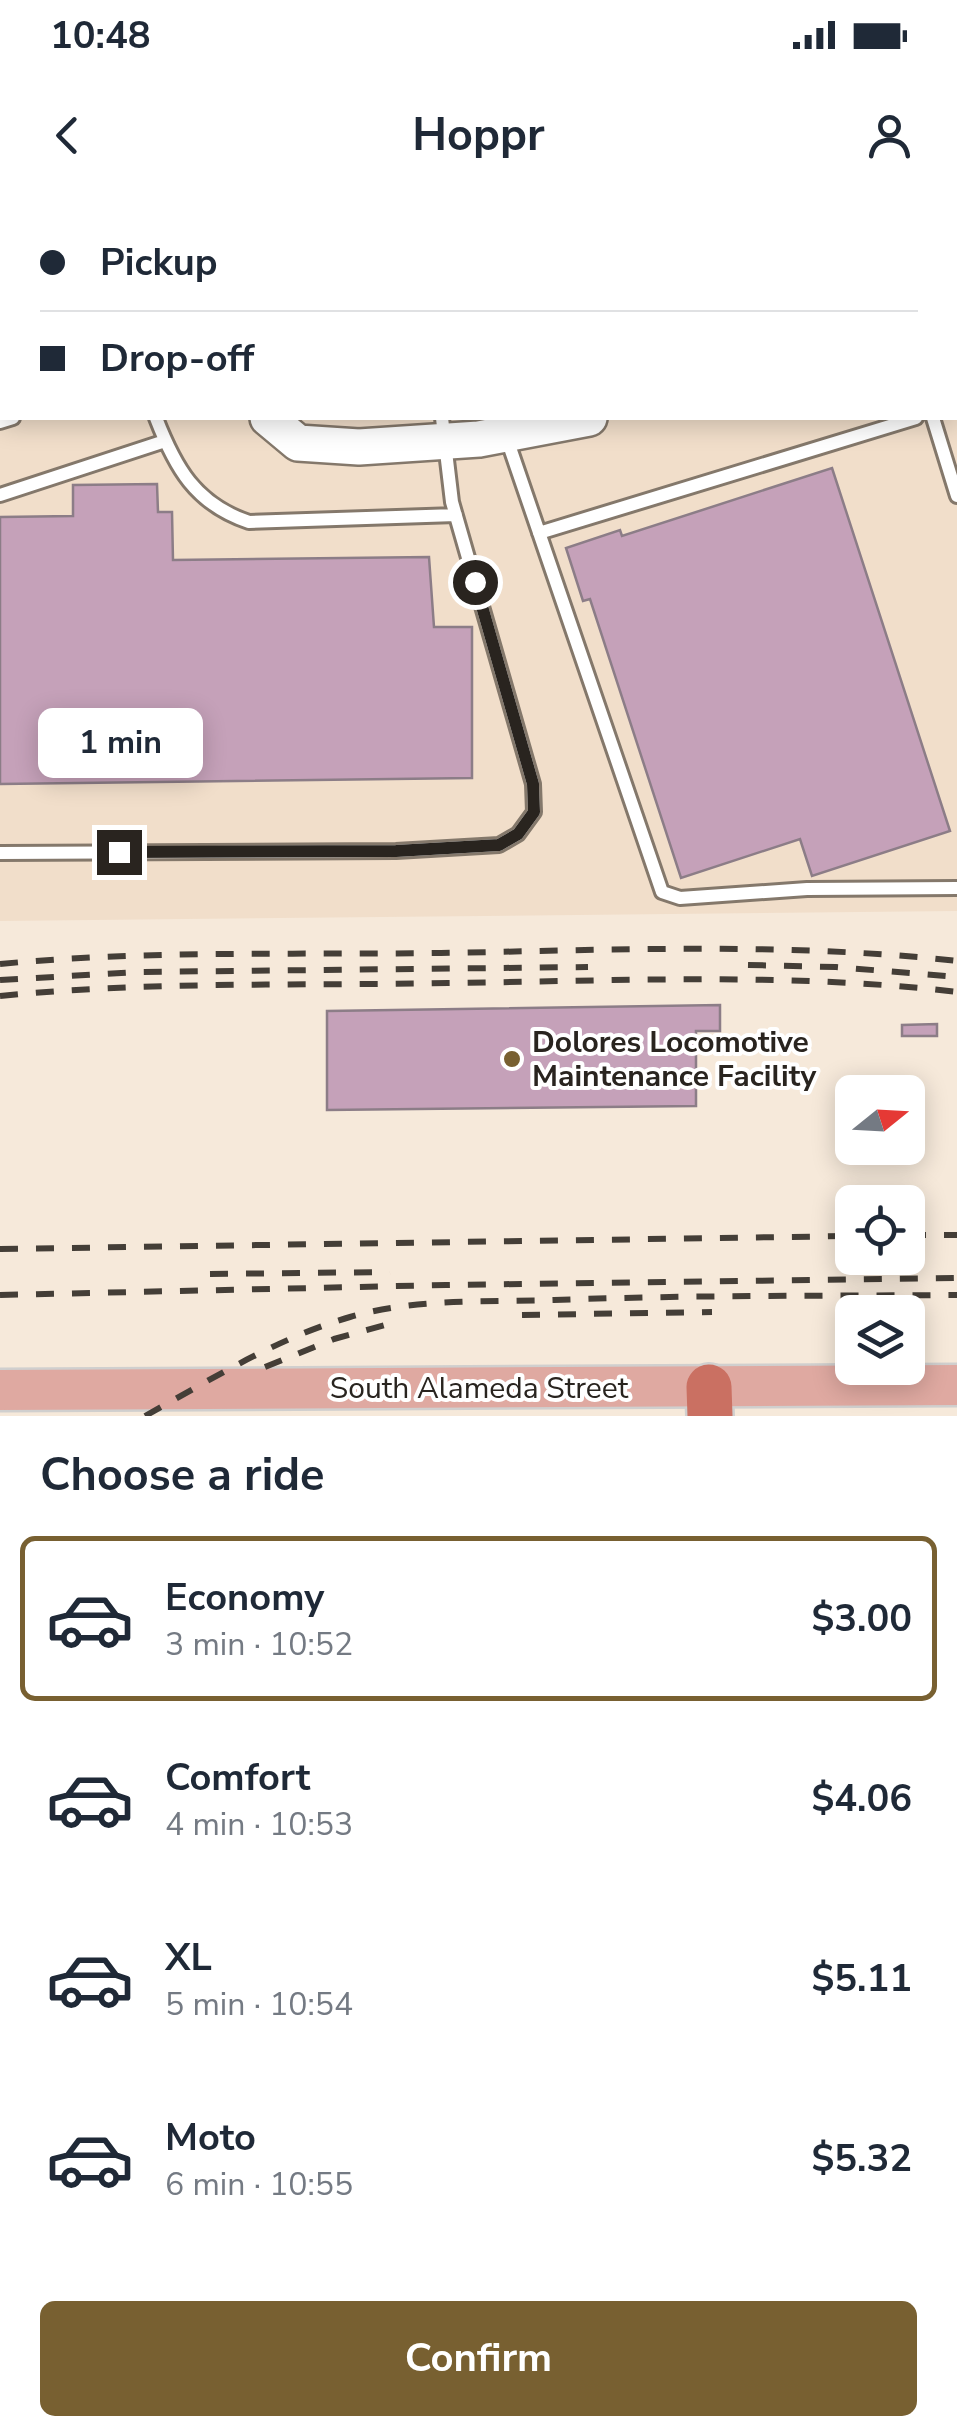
<!DOCTYPE html>
<meta charset="utf-8">
<style>
body{margin:0;font-family:"Nunito Sans",sans-serif;background:#f6f6f7;color:#1f2937;height:100vh;display:flex;flex-direction:column;font-size:38px;white-space:nowrap}
*{box-sizing:border-box;margin:0}
p{font-size:32px;color:#747a83}
.icon{flex:none;width:55px;height:55px;fill:none;stroke:currentColor;stroke-width:2;stroke-linecap:round;stroke-linejoin:round}
.map{position:relative;height:1216px;overflow:hidden}
.sheet{display:flex;flex-direction:column;background:#fff;flex:1}
.sheet>*{flex:none}
.top-card{position:absolute;left:0px;top:0px;width:958px;height:220px;box-shadow:0 5px 25px #0003;display:grid;align-content:center;height:220px;padding:0 40px;background:#fff}
.needle{width:65px;rotate:72deg}
.fabs{position:absolute;left:835px;top:875px;display:grid;gap:20px}
.fabs a{display:grid;place-items:center;width:90px;height:90px;border-radius:15px;background:#fff;box-shadow:0 5px 25px #0003;font-size:50px}
.end{position:absolute;width:45px;height:45px;margin:-22px;border:12px solid #29241f;background:#fff;box-shadow:0 0 0 5px #fff}
.from{border-radius:50%}
.bubble{position:absolute;height:70px;border-radius:15px;background:#fff;box-shadow:0 5px 25px #0003;font-size:32px;font-weight:700;line-height:70px;text-align:center}
.top-card b{display:flex;align-items:center;gap:35px;height:95px;font-size:38px}
.top-card b+b{border-top:2px solid #e0e1e3}
.top-card i{width:25px;height:25px;background:#1f2937}
ul{padding:0;list-style:none}
li{display:flex;align-items:center;gap:30px;height:165px;margin:0 20px 15px;padding:0 20px;border:5px solid transparent;border-radius:15px}
li div{flex:1}
li b{display:block;font-size:38px}
li em{font-style:normal;font-weight:700}
li.current{border-color:#786031}
li>.icon{width:90px;height:90px;stroke-width:1.5}
h2{padding:0 40px;font-size:45px;line-height:120px}
.cta{display:flex;gap:20px;margin-top:auto;padding:20px 40px}
.cta a{flex:1;height:115px;border-radius:15px;background:#786031;color:#fff;font-size:40px;font-weight:700;line-height:115px;text-align:center}
.status{display:flex;justify-content:space-between;align-items:center;height:70px;padding:0 50px;background:#fff;direction:ltr}
.status svg{height:28px;fill:currentColor}
header{display:flex;justify-content:space-between;align-items:center;height:130px;padding:0 40px;background:#fff;font-size:45px;font-weight:700}
.map>svg:first-child{display:block}
.built{fill:#f1deca;fill-rule:evenodd}
.building{fill:#c5a1b9;stroke:#8c7d87;stroke-width:2.5}
.lines{fill:none;stroke-linecap:round;stroke-linejoin:round}
.lane-casing{stroke:#84786b;stroke-width:18}
.secondary-casing{stroke:#84786b;stroke-width:40}
.primary-casing{stroke:#d0cfce;stroke-width:45}
.highway-casing{stroke:#d0cfce;stroke-width:50}
.lane{stroke:#fff;stroke-width:12}
.secondary{stroke:#fff;stroke-width:35}
.primary{stroke:#dfa9a1;stroke-width:40}
.highway{stroke:#ca7062;stroke-width:45}
.rail{stroke:#443e37;stroke-width:6;stroke-dasharray:18 18;stroke-linecap:butt}
.route{stroke:#29241f;stroke-width:12}
.poi-dot{fill:#786031;stroke:#fff;stroke-width:4}
.labels{text-anchor:middle;dominant-baseline:central;stroke-width:8;stroke-linejoin:round;paint-order:stroke}
.poi-label{font-size:30px;font-weight:bold;fill:#29241f;stroke:#fff;text-anchor:start}
.street-label{font-size:30px;fill:#29241f;stroke:#fff}
</style>
<div class="status"><b>10:48</b><svg viewBox="0 0 49 12"><path d="M0 12V9h3v3zM5 12V6h3v6zM10 12V3h3v9zM15 12V0h3v12zM26 1h20v11H26zM47 4h2v5h-2z"/></svg></div>
<header><svg class="icon" aria-label="back" viewBox="0 0 24 24"><path d="M15 5l-7 7 7 7"/></svg>Hoppr<svg class="icon" aria-label="person" viewBox="0 0 24 24"><circle cx="12" cy="8" r="4"/><path d="M4 21q1-7 8-7t8 7"/></svg></header>
<div class="map">
<svg width="957" height="1216" viewBox="0 0 957 1216">
<rect width="100%" height="100%" fill="#f6e9da"/>
<path class="built" d="M0,0h957v711l-957,10zM2,2h953v216h-953z"/>
<path class="building" d="M0,0l51,2h-49l-2,99z
M756,0h201v35l-2,-33z
M832,268l118,363 -138,45 -12,-37 -119,39 -91,-279 -7,2 -17,-53 54,-18 2,6z
M157,284l1,28h14l1,48 256,-3 5,70h38v151l-472,6v-267l73,-1v-31z
M720,805v26h-24v75l-369,4v-99z
M937,824v12h-35v-11z"/>
<g class="lines">
<defs>
<path id="lane" d="M270,0l1,2
M680,0l1,2
M156,218c19,49 39,86 93,104l207,-7
M933,218l24,78
M0,222l13,-4
M506,236l156,456 18,6 127,-9 150,-1
M0,295l165,-54
M539,333l377,-115
M0,653l396,-2 103,-6 19,-11 16,-22 -1,-28 -81,-282 -10,-84"/>
<path id="secondary" d="M190,0l1,2
M955,100h2
M268,218l30,25 61,4 120,-8 110,-21"/>
<path id="primary" d="M0,1190l957,-5"/>
<path id="highway" d="M709,1187l1,29"/>
</defs>
<use href="#lane" class="lane-casing"/>
<use href="#secondary" class="secondary-casing"/>
<use href="#primary" class="primary-casing"/>
<use href="#highway" class="highway-casing"/>
<use href="#lane" class="lane"/>
<use href="#secondary" class="secondary"/>
<use href="#primary" class="primary"/>
<use href="#highway" class="highway"/>
<path class="rail" d="M0,764c146,-14 294,-9 441,-11 172,-3 345,-11 516,8
M748,765l88,2 121,10
M0,780l139,-8 449,-5
M0,796c148,-15 299,-10 448,-13 170,-2 340,-11 509,9
M908,1035h49
M0,1049l852,-13
M210,1074l180,-2
M0,1095l446,-10 511,-7
M522,1115l190,-3
M265,1167l69,-28 58,-16
M145,1216c67,-37 132,-78 205,-99 66,-19 137,-15 204,-17 134,-5 269,-4 403,-5"/>
</g>
<g class="lines">
<path class="route" d="M119,652l277,-1 103,-6 19,-11 16,-22 -1,-28 -58,-202"/>
</g>
<circle class="poi-dot" cx="512" cy="859" r="10"/>
<g class="labels">
<g class="poi-label">
<text x="532" y="842">Dolores Locomotive<tspan x="532" dy="34">Maintenance Facility</tspan></text>
</g>
<g class="street-label">
<text x="479" y="1188">South Alameda Street</text>
</g>
</g>
</svg>
<div class="fabs">
<a><svg class="needle" viewBox="-14 -14 28 28"><path d="M0-13l5 13h-10z" fill="#e53935"/><path d="M0 13l5-13h-10z" fill="#747a83"/></svg></a>
<a><svg class="icon" aria-label="locate" viewBox="0 0 24 24"><circle cx="12" cy="12" r="6"/><path d="M12 2v4M12 18v4M2 12h4M18 12h4"/></svg></a>
<a><svg class="icon" aria-label="layers" viewBox="0 0 24 24"><path d="M12 4l9 5-9 5-9-5zM3 14l9 5 9-5"/></svg></a>
</div>
<i class="end from" style="left:475px;top:382px"></i>
<i class="end" style="left:119px;top:652px"></i>
<div class="bubble" style="left:38px;top:508px;width:165px">1 min</div>
<div class="top-card">
<b><i class="from"></i>Pickup</b>
<b><i></i>Drop-off</b>
</div>
</div>
<section class="sheet">
<h2>Choose a ride</h2>
<ul>
<li class="current"><svg class="icon" aria-label="car" viewBox="0 0 24 24"><path d="M5 17H2v-5l4-1 3-4h7l3 4 3 1v5h-3M9 17h6M6 11h13"/><circle cx="7" cy="17" r="2"/><circle cx="17" cy="17" r="2"/></svg><div><b>Economy</b><p>3 min · 10:52</p></div><em>$3.00</em></li>
<li><svg class="icon" aria-label="car" viewBox="0 0 24 24"><path d="M5 17H2v-5l4-1 3-4h7l3 4 3 1v5h-3M9 17h6M6 11h13"/><circle cx="7" cy="17" r="2"/><circle cx="17" cy="17" r="2"/></svg><div><b>Comfort</b><p>4 min · 10:53</p></div><em>$4.06</em></li>
<li><svg class="icon" aria-label="car" viewBox="0 0 24 24"><path d="M5 17H2v-5l4-1 3-4h7l3 4 3 1v5h-3M9 17h6M6 11h13"/><circle cx="7" cy="17" r="2"/><circle cx="17" cy="17" r="2"/></svg><div><b>XL</b><p>5 min · 10:54</p></div><em>$5.11</em></li>
<li><svg class="icon" aria-label="car" viewBox="0 0 24 24"><path d="M5 17H2v-5l4-1 3-4h7l3 4 3 1v5h-3M9 17h6M6 11h13"/><circle cx="7" cy="17" r="2"/><circle cx="17" cy="17" r="2"/></svg><div><b>Moto</b><p>6 min · 10:55</p></div><em>$5.32</em></li>
</ul>
<div class="cta"><a>Confirm</a></div>
</section>
